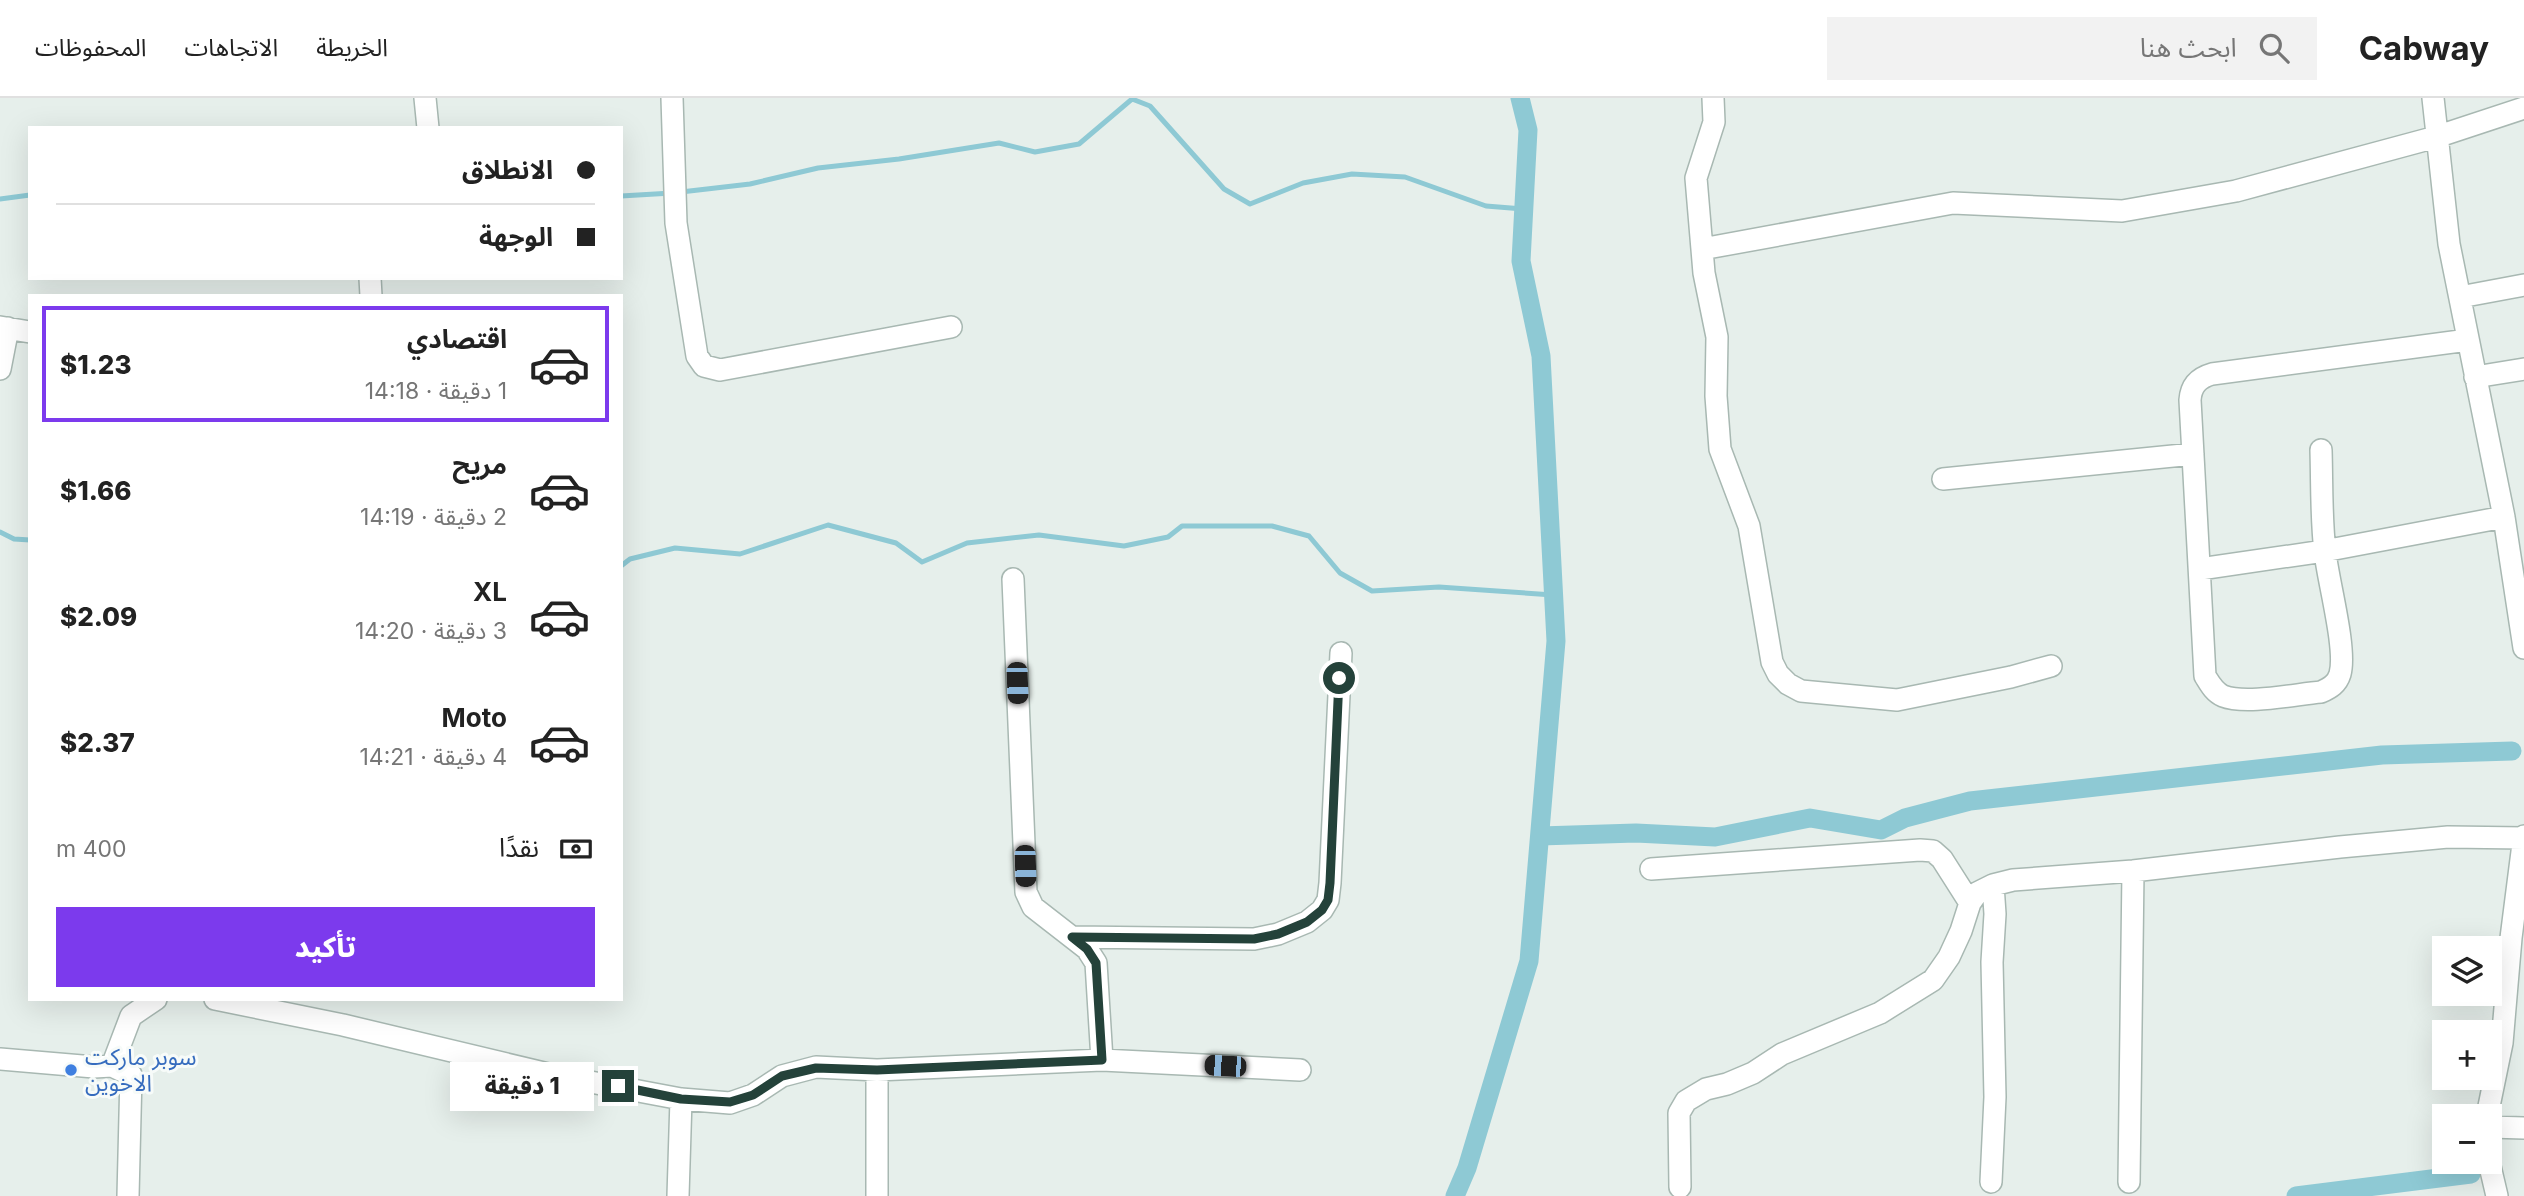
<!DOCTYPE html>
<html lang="ar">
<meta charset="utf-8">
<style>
body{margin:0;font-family:Inter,"Noto Sans Arabic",sans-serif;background:#f2f2f2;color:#222;direction:rtl;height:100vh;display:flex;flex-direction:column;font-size:26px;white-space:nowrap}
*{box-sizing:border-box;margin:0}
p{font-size:23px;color:#767676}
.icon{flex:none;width:38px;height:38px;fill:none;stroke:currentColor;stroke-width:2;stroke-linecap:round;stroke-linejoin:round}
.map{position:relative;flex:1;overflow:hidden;direction:ltr}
.panel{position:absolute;left:28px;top:196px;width:595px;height:707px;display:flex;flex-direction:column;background:#fff;border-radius:0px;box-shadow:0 7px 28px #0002;direction:rtl}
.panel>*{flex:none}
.hud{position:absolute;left:28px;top:28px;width:595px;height:154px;border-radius:0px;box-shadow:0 7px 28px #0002;direction:rtl;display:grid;align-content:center;height:154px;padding:0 28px;background:#fff}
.buttons{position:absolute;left:2432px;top:838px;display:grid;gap:14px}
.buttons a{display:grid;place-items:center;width:70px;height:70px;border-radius:0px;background:#fff;box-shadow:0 7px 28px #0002;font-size:35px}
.end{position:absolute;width:32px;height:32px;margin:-16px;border:9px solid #24423a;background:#fff;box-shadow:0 0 0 4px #fff}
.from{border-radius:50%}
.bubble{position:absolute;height:49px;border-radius:0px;background:#fff;box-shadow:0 7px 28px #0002;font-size:23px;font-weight:800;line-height:49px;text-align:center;direction:rtl}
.car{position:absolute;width:21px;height:42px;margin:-21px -10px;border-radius:9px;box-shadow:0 0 5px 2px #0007;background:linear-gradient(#222 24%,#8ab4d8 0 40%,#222 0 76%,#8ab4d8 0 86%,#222 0)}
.hud b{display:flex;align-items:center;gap:24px;height:66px;font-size:26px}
.hud b+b{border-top:2px solid #e0e0e0}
.hud i{width:18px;height:18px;background:#222}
ul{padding:12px 0 0;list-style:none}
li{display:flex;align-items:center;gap:21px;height:116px;margin:0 14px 10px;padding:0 14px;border:4px solid transparent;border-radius:0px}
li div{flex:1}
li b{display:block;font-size:26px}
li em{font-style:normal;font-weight:800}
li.selected{border-color:#7c3aed}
li>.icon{width:63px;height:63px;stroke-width:1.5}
.pay{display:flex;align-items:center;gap:18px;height:77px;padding:0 28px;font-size:26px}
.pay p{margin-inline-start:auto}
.primary-button{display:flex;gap:14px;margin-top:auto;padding:14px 28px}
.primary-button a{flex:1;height:80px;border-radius:0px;background:#7c3aed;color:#fff;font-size:28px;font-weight:800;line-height:80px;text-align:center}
header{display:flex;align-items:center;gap:42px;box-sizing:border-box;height:98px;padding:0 35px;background:#fff;border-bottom:2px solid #e0e0e0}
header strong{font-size:33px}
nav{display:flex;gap:38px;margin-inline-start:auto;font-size:24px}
.search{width:490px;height:63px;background:#f2f2f2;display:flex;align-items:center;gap:18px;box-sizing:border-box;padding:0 24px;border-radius:0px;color:#767676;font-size:26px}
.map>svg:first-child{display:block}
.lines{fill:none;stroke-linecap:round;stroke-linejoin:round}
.stream{stroke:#8ec9d4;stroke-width:5}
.canal{stroke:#8ec9d4;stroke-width:19}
.street-casing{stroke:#a8b8b2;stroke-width:24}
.street{stroke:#fff;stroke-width:21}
.route{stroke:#24423a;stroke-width:9}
.shop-dot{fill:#3f7fe0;stroke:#f7fbf9;stroke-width:2.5}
.labels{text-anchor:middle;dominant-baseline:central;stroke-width:6;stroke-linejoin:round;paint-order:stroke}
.shop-label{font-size:23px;fill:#366cbe;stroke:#f7fbf9;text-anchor:start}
</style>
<header>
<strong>Cabway</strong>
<div class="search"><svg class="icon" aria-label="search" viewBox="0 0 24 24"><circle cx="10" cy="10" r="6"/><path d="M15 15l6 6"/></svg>ابحث هنا</div>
<nav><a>الخريطة</a><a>الاتجاهات</a><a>المحفوظات</a></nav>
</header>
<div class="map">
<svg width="2524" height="1098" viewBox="0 0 2524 1098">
<rect width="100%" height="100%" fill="#e6efeb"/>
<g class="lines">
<path class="stream" d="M681,94l69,-8 68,-16 81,-9 100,-16 36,9 44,-8 53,-45 18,7 74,83 26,15 53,-21 49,-9 53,3 81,29 37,3
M621,98l51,-3
M0,101l30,-4
M0,434l14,7 16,1
M621,468l9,-7 45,-11 65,6 88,-29 68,18 26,19 45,-19 72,-8 85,11 44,-9 14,-11h90l37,10 31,37 32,18 67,-4 114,8"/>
<path class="canal" d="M1540,738l96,-3 79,4 95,-19 71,12 24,-12 65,-17 412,-46 130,-4
M1455,1098l12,-28 62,-207 27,-320 -15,-285 -20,-95 7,-131 -8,-32
M2296,1098l175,-22"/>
<defs>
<path id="street" d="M425,0l3,30
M672,0l4,125 21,133 7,10 16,4 231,-43
M1713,0l1,24 -18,56 8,95 13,64 -1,59 4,53 29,77 23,136 6,12 10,10 13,7 96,9 114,-23 40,-11
M2433,0l16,146 55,273 20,131
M1702,151l251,-46 169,8 114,-20 200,-54 88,-29
M370,180l1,18
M2460,199l64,-12
M0,229l30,5
M0,271l8,-41
M2475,279l49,-8
M2321,352c1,33 0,68 4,102 3,29 22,97 15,122 -3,10 -10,14 -19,18 -25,2 -75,13 -98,4 -9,-4 -13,-12 -18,-20l-15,-276c1,-14 8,-22 22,-26l256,-34
M1943,381l250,-25
M2200,471l124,-18 180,-34
M1013,481l13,313 7,15 54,42 9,14 6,97
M1651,771l269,-19 13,1 9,8 28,44
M1072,839l182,2 24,-5 29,-12 15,-12 6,-10 2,-17 11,-230
M215,901l128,26 205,49 133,25 49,4 23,-8 29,-19 34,-9 61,3 225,-10 198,10
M0,961l94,8 18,-1 19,-50 25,-17
M112,968l19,9 -3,121
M877,972v126
M2487,1018l15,-73 9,-105 13,-102
M2490,1029l34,1
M2489,1064l8,34
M1991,1084l4,-85 -3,-135 3,-48 -2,-29 20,-5 120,-9 207,-24 108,-10 76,1
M2129,1084l4,-311
M1680,1089l-1,-74 7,-12 20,-12 21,-5 26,-11 29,-19 98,-41 53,-33 16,-23 12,-26 9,-28 7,-10 16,-8
M678,1098l3,-97"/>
</defs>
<use href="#street" class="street-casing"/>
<use href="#street" class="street"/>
</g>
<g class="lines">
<path class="route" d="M618,988l63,13 49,3 23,-7 29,-19 34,-8 61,2 225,-10 -6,-97 -9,-14 -15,-12 182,2 24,-5 29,-12 15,-12 6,-10 2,-17 9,-205"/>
</g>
<circle class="shop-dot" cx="71" cy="972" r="7"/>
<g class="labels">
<g class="shop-label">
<text x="85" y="959">سوبر ماركت<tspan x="85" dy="26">الاخوين</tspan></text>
</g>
</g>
</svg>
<div class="buttons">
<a><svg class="icon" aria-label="layers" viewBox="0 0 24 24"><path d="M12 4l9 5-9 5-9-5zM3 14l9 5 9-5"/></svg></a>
<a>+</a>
<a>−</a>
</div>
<i class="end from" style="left:1339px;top:580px"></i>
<i class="end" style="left:618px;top:988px"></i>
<div class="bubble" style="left:450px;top:964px;width:144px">1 دقيقة</div>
<i class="car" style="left:1017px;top:585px;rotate:178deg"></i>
<i class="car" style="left:1025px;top:768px;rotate:178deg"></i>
<i class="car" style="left:1225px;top:968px;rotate:273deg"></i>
<div class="hud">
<b><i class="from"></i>الانطلاق</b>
<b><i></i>الوجهة</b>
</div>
<section class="panel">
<ul>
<li class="selected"><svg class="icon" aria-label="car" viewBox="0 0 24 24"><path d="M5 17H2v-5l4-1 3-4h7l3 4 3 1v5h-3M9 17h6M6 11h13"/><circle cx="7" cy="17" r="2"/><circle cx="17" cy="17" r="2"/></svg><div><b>اقتصادي</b><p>1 دقيقة · 14:18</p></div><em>$1.23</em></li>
<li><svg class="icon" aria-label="car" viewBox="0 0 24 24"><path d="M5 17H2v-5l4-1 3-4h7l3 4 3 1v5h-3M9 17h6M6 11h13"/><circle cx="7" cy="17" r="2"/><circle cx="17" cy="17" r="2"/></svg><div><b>مريح</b><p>2 دقيقة · 14:19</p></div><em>$1.66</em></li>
<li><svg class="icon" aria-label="car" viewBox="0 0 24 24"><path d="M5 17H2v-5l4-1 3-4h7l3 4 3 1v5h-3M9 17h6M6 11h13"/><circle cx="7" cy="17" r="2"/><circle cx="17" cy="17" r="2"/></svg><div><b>XL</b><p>3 دقيقة · 14:20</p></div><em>$2.09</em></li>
<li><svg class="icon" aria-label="car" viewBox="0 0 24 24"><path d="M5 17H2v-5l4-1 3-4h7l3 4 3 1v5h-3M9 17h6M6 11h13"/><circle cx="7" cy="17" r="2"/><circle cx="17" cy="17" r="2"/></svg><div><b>Moto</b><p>4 دقيقة · 14:21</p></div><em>$2.37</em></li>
</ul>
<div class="pay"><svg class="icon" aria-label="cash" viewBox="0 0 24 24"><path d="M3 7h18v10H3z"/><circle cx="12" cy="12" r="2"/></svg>نقدًا<p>400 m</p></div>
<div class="primary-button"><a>تأكيد</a></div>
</section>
</div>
